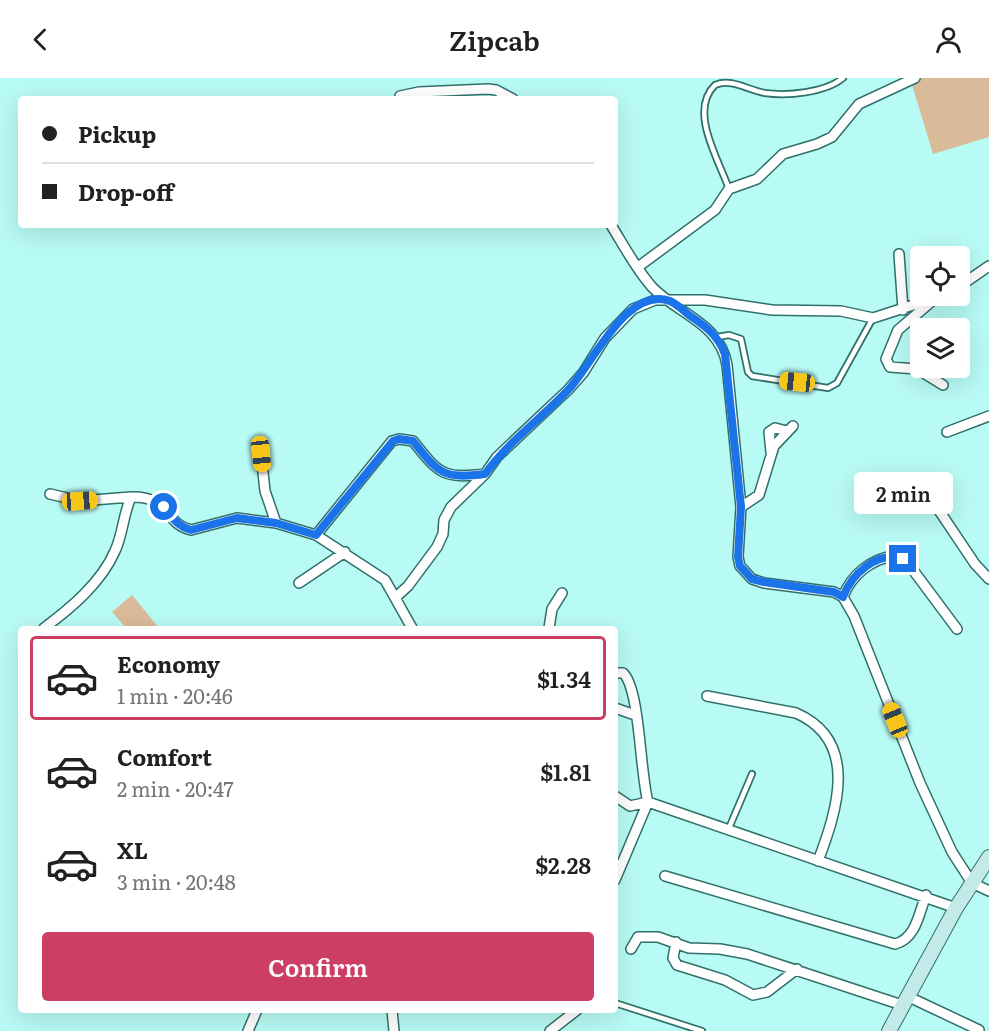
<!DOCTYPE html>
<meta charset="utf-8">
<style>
body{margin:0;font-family:Literata,serif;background:#f6f6f6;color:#202124;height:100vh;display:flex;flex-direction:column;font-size:22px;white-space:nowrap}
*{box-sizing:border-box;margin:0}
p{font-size:20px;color:#757577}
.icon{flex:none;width:33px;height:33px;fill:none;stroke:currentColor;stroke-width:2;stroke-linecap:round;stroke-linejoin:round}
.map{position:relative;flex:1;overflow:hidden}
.details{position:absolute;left:18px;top:548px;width:600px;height:387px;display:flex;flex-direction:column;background:#fff;border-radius:6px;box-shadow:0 6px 24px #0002}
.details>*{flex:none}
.hud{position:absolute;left:18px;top:18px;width:600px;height:132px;border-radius:6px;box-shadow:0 6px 24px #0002;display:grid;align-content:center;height:132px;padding:0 24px;background:#fff}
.controls{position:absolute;left:910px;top:168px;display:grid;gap:12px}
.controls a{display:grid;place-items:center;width:60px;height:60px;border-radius:6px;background:#fff;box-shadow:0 6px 24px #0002;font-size:30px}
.end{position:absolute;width:27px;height:27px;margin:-14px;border:8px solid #1a73e8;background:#fff;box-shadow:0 0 0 3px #fff}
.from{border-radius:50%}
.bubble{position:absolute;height:42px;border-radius:6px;background:#fff;box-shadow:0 6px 24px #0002;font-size:20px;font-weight:600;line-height:42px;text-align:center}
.car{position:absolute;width:18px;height:36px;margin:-18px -9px;border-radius:8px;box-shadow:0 0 4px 2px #0007;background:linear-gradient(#f5c518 24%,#345 0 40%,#f5c518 0 76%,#345 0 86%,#f5c518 0)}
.hud b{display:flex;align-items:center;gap:21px;height:57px;font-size:22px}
.hud b+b{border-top:2px solid #e0e0e0}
.hud i{width:15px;height:15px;background:#202124}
ul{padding:10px 0 0;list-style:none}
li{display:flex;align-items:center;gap:18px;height:84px;margin:0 12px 9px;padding:0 12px;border:3px solid transparent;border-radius:6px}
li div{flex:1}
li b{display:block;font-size:22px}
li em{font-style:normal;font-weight:600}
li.active{border-color:#cd3e64}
li>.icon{width:54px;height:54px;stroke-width:1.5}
.primary-button{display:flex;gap:12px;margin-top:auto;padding:12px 24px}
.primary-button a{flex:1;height:69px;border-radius:6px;background:#cd3e64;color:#fff;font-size:24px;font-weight:600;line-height:69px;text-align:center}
header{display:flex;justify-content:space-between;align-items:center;height:78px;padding:0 24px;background:#fff;font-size:27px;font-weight:600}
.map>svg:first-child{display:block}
.green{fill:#dabb99}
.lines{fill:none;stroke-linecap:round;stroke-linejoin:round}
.lane-casing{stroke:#30706b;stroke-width:8}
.street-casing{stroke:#30706b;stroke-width:12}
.secondary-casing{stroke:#30706b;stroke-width:16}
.lane{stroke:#fff;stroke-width:4.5}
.street{stroke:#fff;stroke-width:9}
.secondary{stroke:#c3eae8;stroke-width:14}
.route{stroke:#1a73e8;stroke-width:8}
</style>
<header><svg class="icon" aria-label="back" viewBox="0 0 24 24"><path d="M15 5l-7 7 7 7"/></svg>Zipcab<svg class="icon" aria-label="person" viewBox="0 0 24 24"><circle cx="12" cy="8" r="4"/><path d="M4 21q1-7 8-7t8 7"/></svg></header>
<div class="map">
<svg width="989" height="953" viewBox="0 0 989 953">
<rect width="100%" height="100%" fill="#b8faf4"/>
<path class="green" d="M910,0h79v59l-56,17z
M132,517l27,33h-33l-14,-16z"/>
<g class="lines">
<defs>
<path id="lane" d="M729,111c-10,-29 -41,-78 -14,-104 17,-7 32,5 50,8 22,3 60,0 78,-15
M717,259l12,-2 12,4 7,33 4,4 76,12 9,-5 36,-65
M729,750l23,-54
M615,925l87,28"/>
<path id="street" d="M400,18l19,-4 69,-3 8,1 17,9
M611,147c13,21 25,44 41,62 27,28 68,36 75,78l14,142 -3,50 2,9 12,13 12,4 70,9 9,5 11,19 66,167 32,69 20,31 17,8
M899,176l4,56
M638,189l77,-57 14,-21 28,-10 26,-25 34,-10 15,-7 27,-33 56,-26
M960,208l29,-20
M931,224l-33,28 -12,29 4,8 27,2 26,16
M947,354l42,-16
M771,374l-2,-20 6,-4 12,3
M261,376l4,37 11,32
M50,416l30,7 51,-4
M932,422l43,64 14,15
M741,429l18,-12 15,-49 19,-20
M316,457l76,-94 7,-2 14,2c26,33 30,38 72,33
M299,505l46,-31
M843,519c8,-22 28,-38 51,-41l16,10 47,63
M395,520l13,-12 29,-39 6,-13 1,-14 7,-13 34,-33 12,-17 71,-67 15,-17 22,-35 28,-29 22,-9h50l67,10 69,1 32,7 68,-22
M44,550c27,-20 57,-45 71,-77 8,-17 8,-36 16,-54 40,-1 32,26 60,33l46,-12 39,5 40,12 69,45 27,48
M549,550l3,-19 10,-16
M615,595h8c17,15 17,101 25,129l308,106
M707,618l89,17c64,28 41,98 22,148
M615,630l20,7
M615,718l15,10 18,-4
M665,798l230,68c21,-5 24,-31 31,-49
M615,802l33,-78
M676,864l-3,16 4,7 48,15 28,15 14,-3 30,-23
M631,871l7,-12h20l31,11 31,1 27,5 155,51
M909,919l70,33
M392,932l2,21
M248,953l9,-21
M550,953l27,-21"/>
<path id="secondary" d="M889,953l67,-123 33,-51"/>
</defs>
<use href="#lane" class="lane-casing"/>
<use href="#street" class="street-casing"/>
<use href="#secondary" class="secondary-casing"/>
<use href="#lane" class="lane"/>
<use href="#street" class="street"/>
<use href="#secondary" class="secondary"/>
</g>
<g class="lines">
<path class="route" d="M164,429c7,11 16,20 27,23l46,-12 39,5 40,12 77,-94 6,-2 14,2c26,33 30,38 72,33 24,-33 57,-56 84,-85 23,-24 58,-104 101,-88 7,3 14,10 19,14 16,11 29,20 36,39l16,153 -3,50 2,9 12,13 12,3 70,10 9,5c8,-22 34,-47 60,-38"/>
</g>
</svg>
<div class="controls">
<a><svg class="icon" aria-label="locate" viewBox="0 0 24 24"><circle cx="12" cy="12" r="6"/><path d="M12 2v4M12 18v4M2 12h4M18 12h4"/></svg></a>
<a><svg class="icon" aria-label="layers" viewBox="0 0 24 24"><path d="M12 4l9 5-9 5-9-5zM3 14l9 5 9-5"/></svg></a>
</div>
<i class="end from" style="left:164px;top:429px"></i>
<i class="end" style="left:903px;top:481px"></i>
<div class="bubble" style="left:854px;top:394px;width:99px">2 min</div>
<i class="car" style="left:797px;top:304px;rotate:276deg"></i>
<i class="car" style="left:261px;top:376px;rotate:174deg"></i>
<i class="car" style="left:80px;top:423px;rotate:86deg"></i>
<i class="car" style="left:895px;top:642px;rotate:338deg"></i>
<div class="hud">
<b><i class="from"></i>Pickup</b>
<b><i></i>Drop-off</b>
</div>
<section class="details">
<ul>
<li class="active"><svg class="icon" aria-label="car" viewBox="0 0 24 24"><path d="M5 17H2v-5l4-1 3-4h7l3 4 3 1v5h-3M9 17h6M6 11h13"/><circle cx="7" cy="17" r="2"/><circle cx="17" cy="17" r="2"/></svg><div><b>Economy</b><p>1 min · 20:46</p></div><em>$1.34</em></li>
<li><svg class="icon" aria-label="car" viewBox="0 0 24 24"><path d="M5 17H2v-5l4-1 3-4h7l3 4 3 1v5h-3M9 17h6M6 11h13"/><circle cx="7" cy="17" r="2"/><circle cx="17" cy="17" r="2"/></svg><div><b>Comfort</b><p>2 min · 20:47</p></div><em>$1.81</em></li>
<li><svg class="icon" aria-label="car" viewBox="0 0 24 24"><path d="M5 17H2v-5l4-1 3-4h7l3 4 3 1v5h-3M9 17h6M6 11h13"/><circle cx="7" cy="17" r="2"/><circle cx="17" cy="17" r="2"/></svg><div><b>XL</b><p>3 min · 20:48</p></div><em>$2.28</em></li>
</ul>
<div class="primary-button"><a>Confirm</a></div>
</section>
</div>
